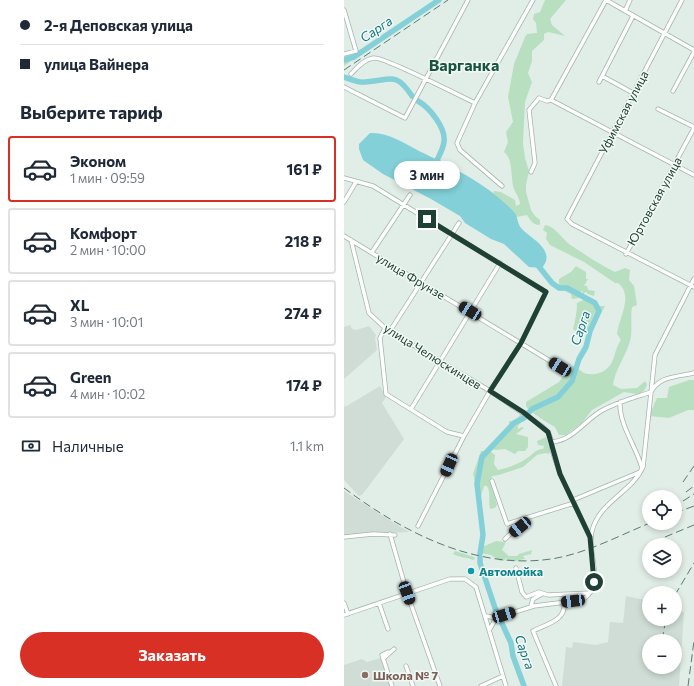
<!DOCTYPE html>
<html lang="ru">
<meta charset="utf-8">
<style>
body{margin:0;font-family:Commissioner,sans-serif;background:#f2f2f3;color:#1f2937;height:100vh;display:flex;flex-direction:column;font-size:15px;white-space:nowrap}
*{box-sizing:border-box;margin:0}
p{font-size:13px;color:#747a83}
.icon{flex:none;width:22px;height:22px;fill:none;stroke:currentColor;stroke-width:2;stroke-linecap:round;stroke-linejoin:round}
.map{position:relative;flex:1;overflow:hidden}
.drawer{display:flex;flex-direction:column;background:#fff;width:344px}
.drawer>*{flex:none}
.banner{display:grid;align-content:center;height:88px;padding:0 20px;background:#fff}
.fabs{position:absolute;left:298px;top:490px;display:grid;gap:8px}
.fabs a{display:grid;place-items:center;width:40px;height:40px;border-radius:50%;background:#fff;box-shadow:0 2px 6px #0003;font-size:20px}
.end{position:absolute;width:18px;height:18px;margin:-9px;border:5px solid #1f4035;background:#fff;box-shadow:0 0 0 2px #fff}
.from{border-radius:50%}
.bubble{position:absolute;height:28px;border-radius:14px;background:#fff;box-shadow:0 2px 6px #0003;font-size:13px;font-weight:700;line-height:28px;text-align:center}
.car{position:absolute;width:12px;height:24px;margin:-12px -6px;border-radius:5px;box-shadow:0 0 3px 1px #0007;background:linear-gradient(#222 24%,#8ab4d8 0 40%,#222 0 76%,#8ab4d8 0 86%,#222 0)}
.banner b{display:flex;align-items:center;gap:14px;height:38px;font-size:15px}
.banner b+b{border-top:1px solid #e0e1e3}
.banner i{width:10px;height:10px;background:#1f2937}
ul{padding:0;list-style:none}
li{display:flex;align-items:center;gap:12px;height:66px;margin:0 8px 6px;padding:0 12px;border:2px solid #e0e1e3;border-radius:4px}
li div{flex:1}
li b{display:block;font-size:15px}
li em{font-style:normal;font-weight:700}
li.active{border-color:#d93025}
li>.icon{width:36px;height:36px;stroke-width:1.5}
h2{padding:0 20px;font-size:18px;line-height:48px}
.pay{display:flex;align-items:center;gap:10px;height:44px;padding:0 20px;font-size:15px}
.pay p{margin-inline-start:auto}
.button{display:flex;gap:8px;margin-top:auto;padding:8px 20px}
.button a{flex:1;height:46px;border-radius:24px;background:#d93025;color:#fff;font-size:16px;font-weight:700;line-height:46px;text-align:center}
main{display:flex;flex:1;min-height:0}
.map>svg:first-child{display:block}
.built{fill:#cfddd6;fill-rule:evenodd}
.green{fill:#b8e0c0}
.water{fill:#83d0d8}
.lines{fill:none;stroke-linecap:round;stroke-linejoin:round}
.river{stroke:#83d0d8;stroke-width:5.5}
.minor-casing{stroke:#a3b6ae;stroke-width:5}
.minor{stroke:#fff;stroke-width:3.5}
.rail{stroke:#5a7b70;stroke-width:1;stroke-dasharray:8 4;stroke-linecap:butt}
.route{stroke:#1f4035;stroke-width:5}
.culture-dot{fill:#0f9aa8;stroke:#f2f9f5;stroke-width:1.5}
.education-dot{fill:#8d6e63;stroke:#f2f9f5;stroke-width:1.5}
.labels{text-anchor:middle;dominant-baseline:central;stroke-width:3;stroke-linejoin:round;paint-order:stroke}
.street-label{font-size:12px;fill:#1f4035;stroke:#f2f9f5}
.culture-label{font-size:12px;font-weight:bold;fill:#0d838f;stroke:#f2f9f5;text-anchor:start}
.education-label{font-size:12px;font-weight:bold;fill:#785e54;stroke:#f2f9f5;text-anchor:start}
.water-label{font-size:13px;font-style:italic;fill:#137682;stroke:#f2f9f5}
.district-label{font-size:16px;font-weight:bold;fill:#195442;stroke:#f2f9f5}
</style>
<main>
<section class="drawer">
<div class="banner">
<b><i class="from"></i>2-я Деповская улица</b>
<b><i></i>улица Вайнера</b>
</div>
<h2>Выберите тариф</h2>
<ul>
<li class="active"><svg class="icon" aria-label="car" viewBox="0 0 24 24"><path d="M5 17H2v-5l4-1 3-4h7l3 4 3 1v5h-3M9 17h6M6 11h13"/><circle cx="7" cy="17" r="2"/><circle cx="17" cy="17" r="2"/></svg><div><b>Эконом</b><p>1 мин · 09:59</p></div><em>161 ₽</em></li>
<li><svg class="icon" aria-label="car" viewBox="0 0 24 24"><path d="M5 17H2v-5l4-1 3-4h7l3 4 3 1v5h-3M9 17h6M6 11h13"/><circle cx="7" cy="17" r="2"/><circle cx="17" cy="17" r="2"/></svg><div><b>Комфорт</b><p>2 мин · 10:00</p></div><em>218 ₽</em></li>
<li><svg class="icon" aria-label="car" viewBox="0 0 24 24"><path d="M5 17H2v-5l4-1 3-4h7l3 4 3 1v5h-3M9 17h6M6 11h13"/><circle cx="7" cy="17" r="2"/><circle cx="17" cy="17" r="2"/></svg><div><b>XL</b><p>3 мин · 10:01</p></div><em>274 ₽</em></li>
<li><svg class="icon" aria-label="car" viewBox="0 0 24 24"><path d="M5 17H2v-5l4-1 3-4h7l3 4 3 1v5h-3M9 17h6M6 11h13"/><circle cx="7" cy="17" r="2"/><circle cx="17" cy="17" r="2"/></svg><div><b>Green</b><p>4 мин · 10:02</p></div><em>174 ₽</em></li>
</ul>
<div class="pay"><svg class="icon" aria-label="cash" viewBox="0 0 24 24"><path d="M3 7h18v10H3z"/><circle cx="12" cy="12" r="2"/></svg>Наличные<p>1.1 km</p></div>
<div class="button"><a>Заказать</a></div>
</section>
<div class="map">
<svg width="350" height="686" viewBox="0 0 350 686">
<rect width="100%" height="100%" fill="#e1ede7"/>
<path class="built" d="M6,325l2,4 4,1 13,-4 7,9 -1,3 2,12 -33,29v-52z
M36,386l6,11 -4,6 22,36 -42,56 -3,1 -15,-16v-75l1,2z
M0,491l52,33 13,8 -65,3z
M282,596l23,5v18h26v-10l9,3 -5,74h-117l4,-39 6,1 1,-6 23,3 12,-3 2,-20 13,1zM305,641h26v26h-26z
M37,658l9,28h-46v-21l18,-6 5,3z"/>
<path class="green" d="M201,0h21l-16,19 2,6 13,11 -17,-4 -4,2v6l-12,11v10l-4,12 4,9 -7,20 -2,41 2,15 4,13 -3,14v7l5,18 4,6 5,4v5c-7,0 -10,-5 -13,-10l-10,2 -24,-24 1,-2 7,1 14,8 1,6 4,-2c0,-5 -4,-10 -6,-15 -4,-11 0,-29 -10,-37l4,-10 -2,-10 7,-10 -5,-25 6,-33 11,-27 2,-3 10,-1 -1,-10 -3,-4 1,-5 6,-2z
M17,49l3,3 -4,1 -4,4 -7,1 1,4 -6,4v-9l9,-3z
M201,225c12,2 17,15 27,21 14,9 28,19 43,26l10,-4 5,2 -1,10 5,6 3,19 -5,2c-2,11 1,23 -2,34 -4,15 -15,28 -17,44l8,4 16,-1 8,-7 2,3c-3,14 -14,9 -23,8l-32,18 -10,13 -16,12h-7l-4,-8 -12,-7 -15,-11 -2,-3v-4l33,-20 11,-15 3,-1c4,2 8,5 11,7 13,4 26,-2 30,-16 2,-7 3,-11 7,-17l-4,-6c2,-17 17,-38 1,-51h-3l-31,-21 -34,-17 -4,-6 1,-6 -4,-3z
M232,266l10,6v7h2l-4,7h3l1,4 7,1 -1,5 -6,-2 -2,-2 -3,2 -1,-4 -3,8 -7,1 -1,-5 -12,-6v-9l12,-7z
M245,297l3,2 -1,3 5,4h9l-6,11h-4v-5l-8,20h-10l-4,-3c2,-8 4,-17 4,-26z
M345,380h5v30h-6l-19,8 -20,-2 8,-18h10l2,-11z
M177,414l4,3 -7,9v3l4,-2 2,1 -8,6 12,3v10l-3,4h-7l-3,3 -10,-5 -9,1 -6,-1 4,-8 15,-10v-10h5z
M202,437l4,12 -1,5 -4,-1 -8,2 -14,12 -24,8 -7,1 -1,5 6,24 -2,3 -5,1c-2,-8 1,-16 -3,-23h-3l-3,10h-3c-5,-7 -2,-15 -5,-22l8,-23h9l5,4 -1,9 4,6c11,-2 20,-6 29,-12 6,-3 8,-9 16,-9l1,-3 -6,-1 -1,-4z
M152,541l10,1 -4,8 7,6h8l2,-2 13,-4 -1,4 -8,2 2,3c-8,1 -13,5 -19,-1l-2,3h-4l-9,-6 -11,-2v-5z
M111,551l19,6 1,2 -2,1c-6,-3 -13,-2 -20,-6z"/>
<path class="water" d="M26,133c18,-1 34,10 49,18 33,16 69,33 95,61 4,4 3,11 7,16 10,11 36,22 21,40l-13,-1 -25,-23 -13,-5 -26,-16 -5,-7 -29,-17 -48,-25 -20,-14 -4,-11v-5z"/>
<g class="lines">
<path class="river" d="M0,60l10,-3 85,-57
M0,77c6,2 15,6 21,5 25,-1 30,-12 47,14
M74,101c12,7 28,27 26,41 -1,7 -4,12 -7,18l3,5
M136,554l3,-19 -6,-51 5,-27 32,-34 10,-5 8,-9 26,-12 14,-16 7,-22 7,-12 4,-16 9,-20 -4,-8 -28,-15h-8l-7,-5 -16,-20
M136,558v5l15,45 16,35 2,13 11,30"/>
<defs>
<path id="minor" d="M262,0l88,50
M338,0l-115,219 5,5 122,63
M0,10l12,41 -12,3
M281,11l5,-11
M7,74c6,-6 13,-15 23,-16 11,-1 86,38 101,45
M258,76l31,17
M255,82l34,-66
M0,87l61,31 63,-118
M329,91l21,-39
M207,100l143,75
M314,109l36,18
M187,172l4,-9 -6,-53 10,-12 8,3 4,-1 55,-100
M0,178l29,8 173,106 -25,51 -31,48 -26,45 -46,90
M158,186l-42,-36 -3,-7 18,-40 58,-103
M0,202l12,-20
M0,236l216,131
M7,240l18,73 16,15 105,63 52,35 6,6 4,10v8l8,24 30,63
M28,252l38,-57
M282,254l68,-126
M41,328l-5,10 6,56 61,38 17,4
M46,331l69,-108
M276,402c-1,23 16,44 22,66
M67,409l89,-146
M208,442c21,-2 31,-20 49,-31 16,-9 32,-13 50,-19 8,-16 26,-15 43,-19
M148,481l15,43 67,-21
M229,500l67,-28
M46,534l17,59 33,93
M0,537l29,-3 22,1
M161,539l22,-21
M172,568l6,24 4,5 13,-5 9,3 42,-2
M0,603l4,11
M35,603l9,26
M187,606l2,-7 9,-5
M0,615l106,-36h15l11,8 30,99
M142,616l10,2 38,-12 48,-6c25,-14 4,-48 10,-69 7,-29 40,-39 51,-64l12,-112 39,-76
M146,629l6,-11
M44,652l-6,3 10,31
M39,659l11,-10
M62,666l7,20
M137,686l22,-10
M212,686l-23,-55c14,-7 34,-11 31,-29"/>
</defs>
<use href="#minor" class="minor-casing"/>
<use href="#minor" class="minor"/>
<path class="rail" d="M0,70l104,-70
M339,482l11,-16
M0,488c59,44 131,82 207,71 34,-5 67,-23 99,-36
M342,492l8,-6
M339,501l11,-7
M331,513l19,-7
M321,537l29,-12
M331,595l19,-32
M318,640l4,-21
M344,686l6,-45"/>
</g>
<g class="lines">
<path class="route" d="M83,219l119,73 -25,51 -31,48 33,21 25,20 12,42 30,63 4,45"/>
</g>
<circle class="culture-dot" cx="127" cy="571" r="4"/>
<circle class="education-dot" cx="21" cy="675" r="4"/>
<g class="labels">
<g class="street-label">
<text transform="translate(279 112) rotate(-62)">Уфимская улица</text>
<text transform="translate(310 201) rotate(-61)">Юртовская улица</text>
<text transform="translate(67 276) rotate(31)">улица Фрунзе</text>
<text transform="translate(89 356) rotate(32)">улица Челюскинцев</text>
</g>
<g class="culture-label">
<text x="135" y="571">Автомойка</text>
</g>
<g class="education-label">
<text x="29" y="675">Школа № 7</text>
</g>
<g class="water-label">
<text transform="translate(32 29) rotate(-34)">Сарга</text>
<text transform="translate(236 328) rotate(-71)">Сарга</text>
<text transform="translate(181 652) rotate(71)">Сарга</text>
</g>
<g class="district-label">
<text x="120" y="64">Варганка</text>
</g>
</g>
</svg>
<div class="fabs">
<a><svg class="icon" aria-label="locate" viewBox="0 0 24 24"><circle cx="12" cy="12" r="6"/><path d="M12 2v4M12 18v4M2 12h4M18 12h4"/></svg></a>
<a><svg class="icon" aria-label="layers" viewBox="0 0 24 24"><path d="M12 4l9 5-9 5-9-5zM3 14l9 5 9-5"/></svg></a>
<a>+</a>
<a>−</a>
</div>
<i class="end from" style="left:250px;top:582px"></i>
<i class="end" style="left:83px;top:219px"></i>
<div class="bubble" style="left:50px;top:161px;width:66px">3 мин</div>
<i class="car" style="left:126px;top:311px;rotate:302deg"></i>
<i class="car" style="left:216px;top:367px;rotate:302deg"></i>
<i class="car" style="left:105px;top:465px;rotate:204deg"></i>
<i class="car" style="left:176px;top:527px;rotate:231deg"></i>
<i class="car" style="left:63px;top:593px;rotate:160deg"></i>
<i class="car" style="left:229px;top:601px;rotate:263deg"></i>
<i class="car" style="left:160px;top:615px;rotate:73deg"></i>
</div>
</main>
